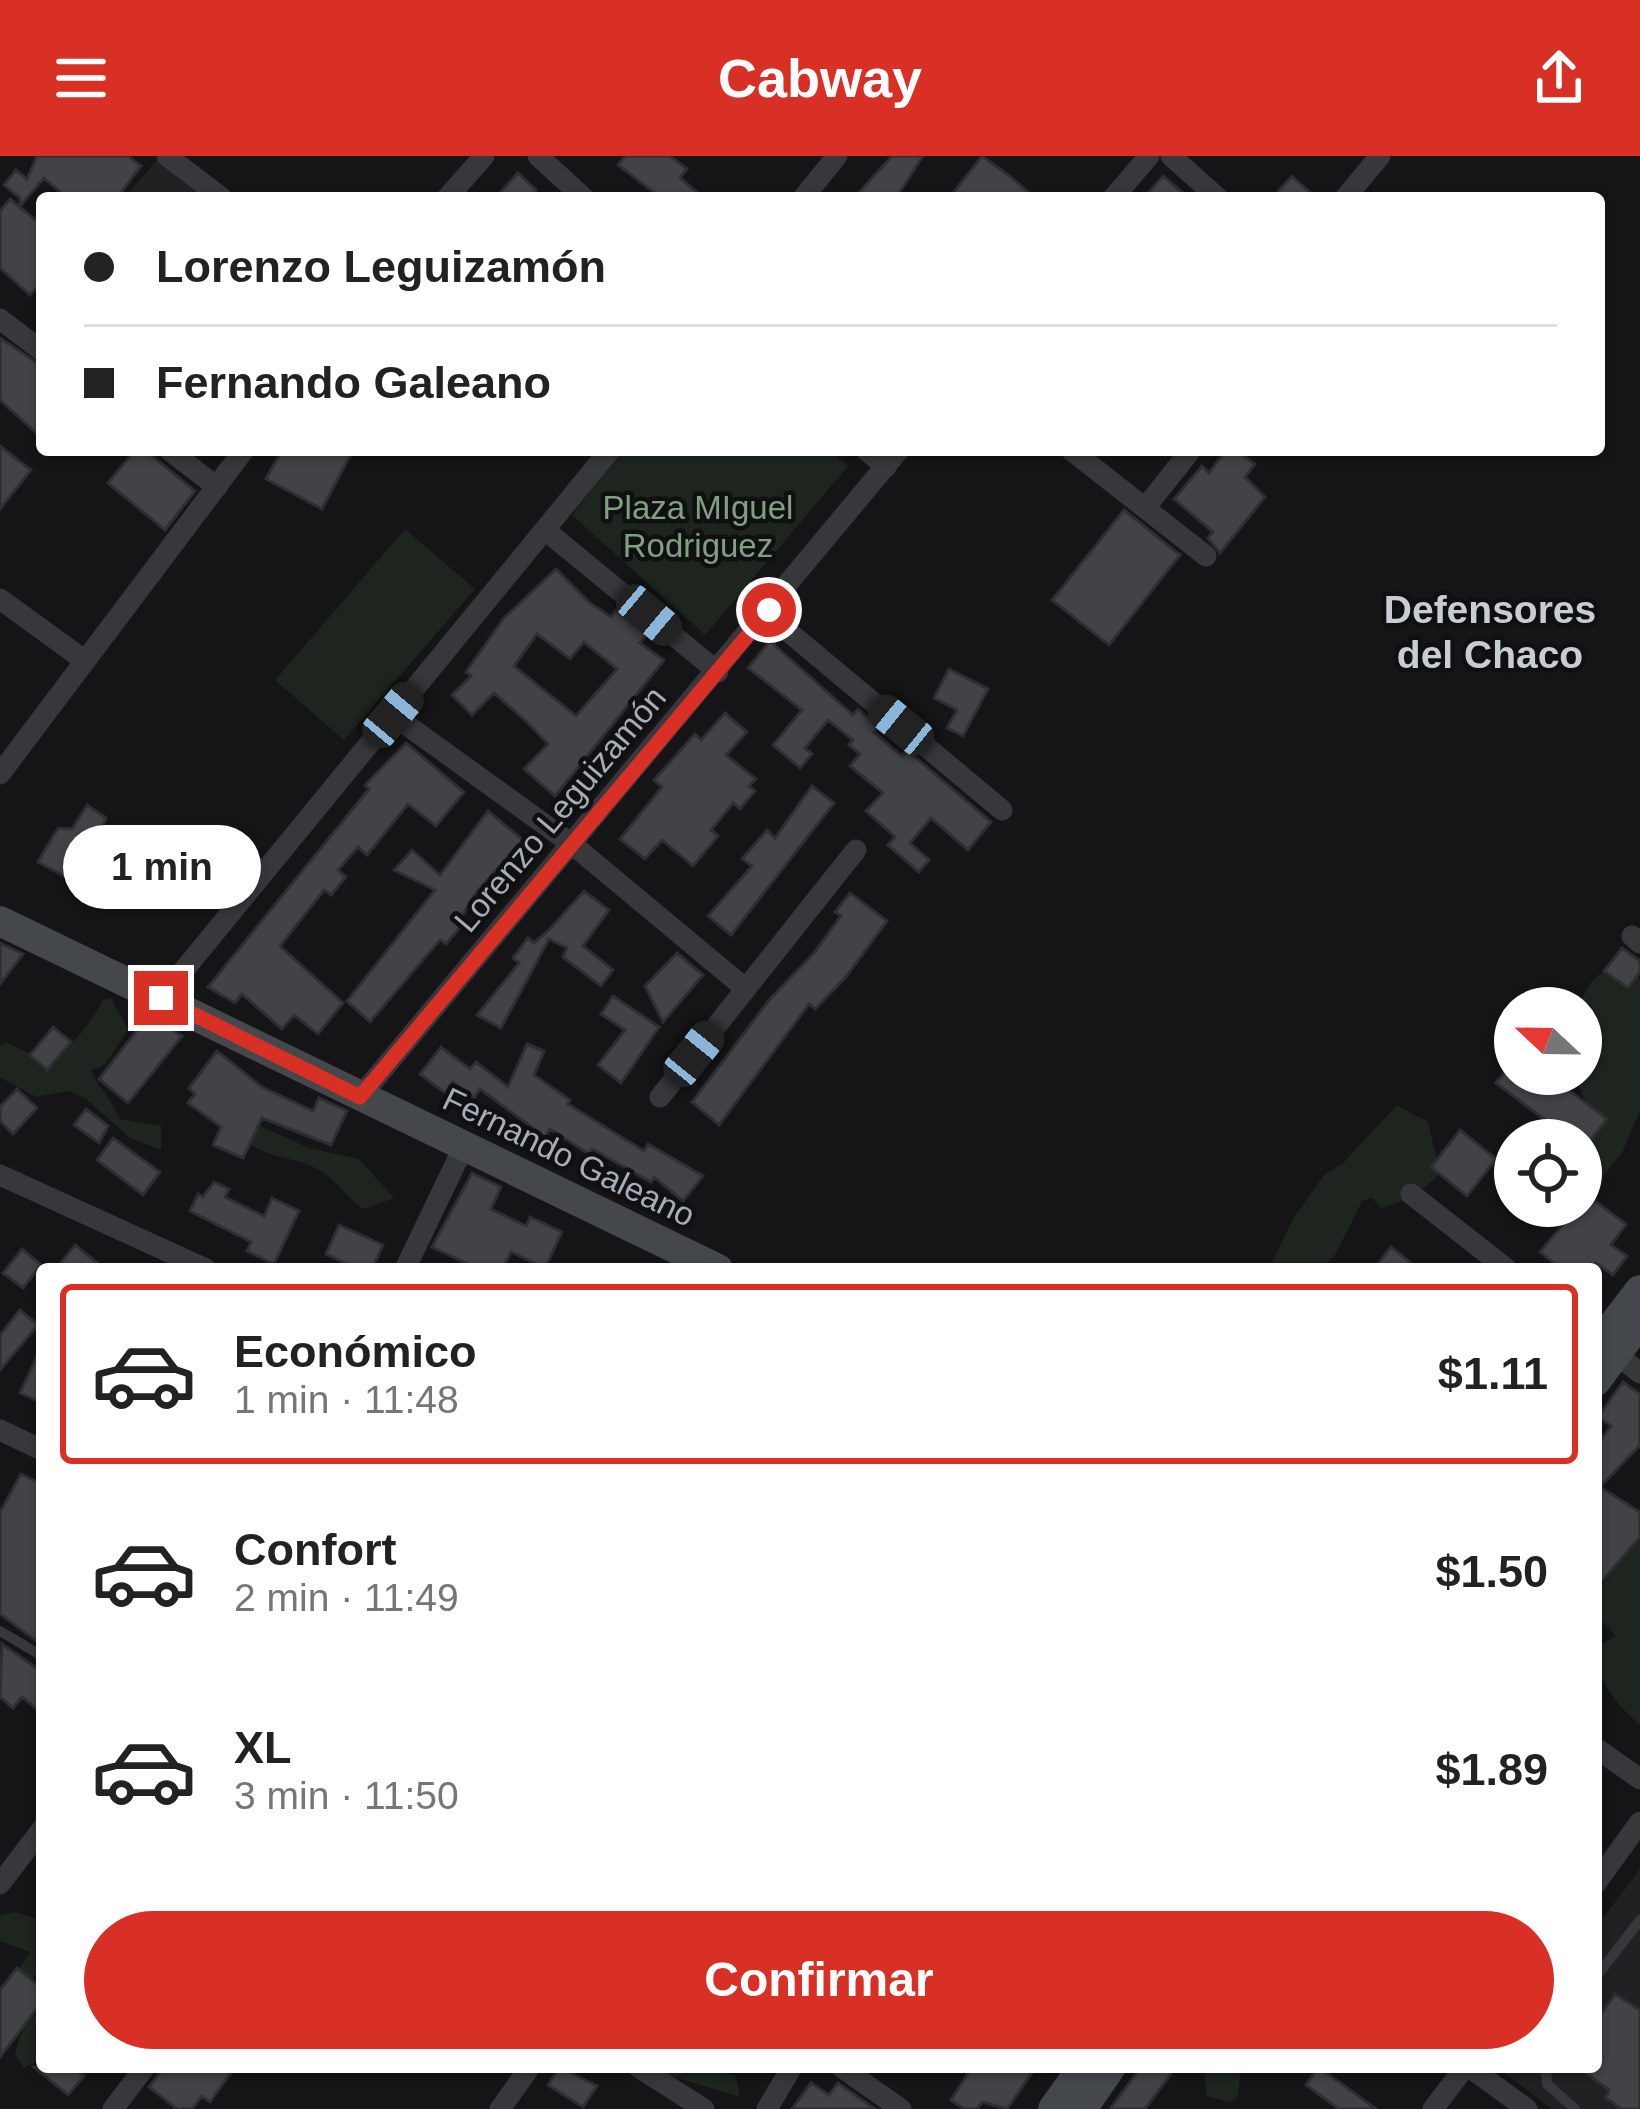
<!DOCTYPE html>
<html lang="es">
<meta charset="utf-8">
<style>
body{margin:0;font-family:Arial,sans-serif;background:#f2f2f2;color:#222;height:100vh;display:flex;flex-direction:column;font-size:45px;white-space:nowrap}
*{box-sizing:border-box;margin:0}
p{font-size:39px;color:#767676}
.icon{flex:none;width:66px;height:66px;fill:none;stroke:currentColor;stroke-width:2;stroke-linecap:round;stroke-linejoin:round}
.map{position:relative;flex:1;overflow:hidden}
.sheet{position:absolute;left:36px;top:1107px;width:1566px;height:810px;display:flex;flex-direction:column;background:#fff;border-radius:12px;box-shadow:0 3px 9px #0004}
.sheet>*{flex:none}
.hud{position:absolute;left:36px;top:36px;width:1569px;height:264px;border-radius:12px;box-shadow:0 3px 9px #0004;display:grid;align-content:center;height:264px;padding:0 48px;background:#fff}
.needle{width:78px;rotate:292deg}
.buttons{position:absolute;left:1494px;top:831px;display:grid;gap:24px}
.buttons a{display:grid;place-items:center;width:108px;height:108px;border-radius:50%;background:#fff;box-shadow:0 3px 9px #0004;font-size:60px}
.end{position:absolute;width:54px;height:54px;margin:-27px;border:15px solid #d93025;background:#fff;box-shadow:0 0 0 6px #fff}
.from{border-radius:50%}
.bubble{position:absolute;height:84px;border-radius:42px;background:#fff;box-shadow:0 3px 9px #0004;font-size:39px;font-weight:600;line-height:84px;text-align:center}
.car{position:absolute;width:36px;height:72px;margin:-36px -18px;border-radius:15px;box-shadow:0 0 9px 3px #0007;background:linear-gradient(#222 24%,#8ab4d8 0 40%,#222 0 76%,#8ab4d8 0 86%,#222 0)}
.hud b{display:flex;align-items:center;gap:42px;height:114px;font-size:45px}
.hud b+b{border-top:3px solid #e0e0e0}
.hud i{width:30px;height:30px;background:#222}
ul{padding:21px 0 0;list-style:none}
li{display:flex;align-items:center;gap:36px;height:180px;margin:0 24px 18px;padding:0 24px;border:6px solid transparent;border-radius:12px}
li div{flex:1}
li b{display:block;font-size:45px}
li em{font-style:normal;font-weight:600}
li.on{border-color:#d93025}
li>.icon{width:108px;height:108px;stroke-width:1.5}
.primary-button{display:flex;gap:24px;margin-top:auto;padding:24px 48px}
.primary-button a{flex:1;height:138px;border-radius:72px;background:#d93025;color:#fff;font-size:48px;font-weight:600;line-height:138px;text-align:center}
header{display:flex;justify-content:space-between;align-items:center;height:156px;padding:0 48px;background:#d93025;color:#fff;font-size:54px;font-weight:600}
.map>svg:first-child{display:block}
.built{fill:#212124}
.green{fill:#1d251e}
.building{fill:#414347;stroke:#2f2f33;stroke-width:3;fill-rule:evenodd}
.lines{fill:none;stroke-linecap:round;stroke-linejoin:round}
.lane{stroke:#36383c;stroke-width:10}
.street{stroke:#36383c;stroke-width:21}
.secondary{stroke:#44474c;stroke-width:30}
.route{stroke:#d93025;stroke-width:15}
.labels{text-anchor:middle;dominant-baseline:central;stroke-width:9;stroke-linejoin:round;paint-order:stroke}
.park-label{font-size:33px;fill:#7fa17f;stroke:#101012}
.street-label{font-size:33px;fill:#a7adb7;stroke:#101012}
.quarter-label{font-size:39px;font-weight:bold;fill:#c8ccd3;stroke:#101012}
</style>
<header><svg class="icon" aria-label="menu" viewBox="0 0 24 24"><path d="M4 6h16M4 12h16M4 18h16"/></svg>Cabway<svg class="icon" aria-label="share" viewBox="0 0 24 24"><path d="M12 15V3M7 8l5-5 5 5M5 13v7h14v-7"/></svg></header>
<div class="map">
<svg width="1640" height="1953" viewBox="0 0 1640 1953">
<rect width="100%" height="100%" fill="#151517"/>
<path class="built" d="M157,4l49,38h-82z
M1640,1713v240h-88l-55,-42h99v-140z"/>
<path class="green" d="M622,294h207l19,16 -143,169 -133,-120z
M405,373l70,60 -131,151 -69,-60z
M1609,813l31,10v131l-18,43 -41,49v-50l12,-30 -19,-48h7c0,-40 -13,-85 28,-105z
M111,842l17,31 -22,35 -15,6c2,8 23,34 29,49l41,7v24l-31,-12 -45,-40 -16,-7 -33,6 -36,-20v-30l6,-5 28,14 23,3c14,-14 39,-42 46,-59z
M1397,949l31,17 12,51 -27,25 -32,10 -9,-10 -10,3 -26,53 -15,15h-52l25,-52 31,-43 17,-10z
M242,962l67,30 50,11 35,39 -30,11c-18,-11 -26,-28 -45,-39 -27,-16 -51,-8 -81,-35z
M1640,1380v189c-25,-21 -44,-45 -44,-78l20,-11 -20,-21 2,-25z
M15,1756l27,9v44l-12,18 -15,-7 15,-24 -30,-11v-26z
M42,1854v48l-18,10 -9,-13c3,-19 11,-34 27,-45z
M641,1911l84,6 11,3 4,21z
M1205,1911h36l-3,29 -7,6 -25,-6z"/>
<path class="building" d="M37,0h91l13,10 -24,32h-50l-23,-20 -24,28v-8l-16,-13 12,-15 11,9z
M625,0h45l17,13 -7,9 24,20h-43l-43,-33z
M892,0h31l-27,42h-42z
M982,0l29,21 24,21h-86z
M518,17l18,17 -8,8h-33z
M1163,20l26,22h-45z
M1292,20l24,22h-44z
M10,43l32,26v57l-12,13 -30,-27v-57z
M0,182l42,28v72l-42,-38z
M0,290l31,24 -31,39z
M135,294h10l50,41 -30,39 -57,-47z
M282,294h71l-31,59 -56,-30z
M1226,294h10l19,14 -10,13 20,20 -45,56 -12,-15 5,-6 -39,-33 28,-33 7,7z
M1124,354l56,45 -71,90 -57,-45z
M556,413l34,34 21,14 5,-7 31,25 -7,8 24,17 -109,136 -31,-27 24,-25 -22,-23 -32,-28 -22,22 -20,-20 19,-19 -5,-4 38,-54zM537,478l33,25 14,-17 33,27 -41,47 -62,-50z
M770,485l83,74 5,-6 20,17 -4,6 28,24 5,-6 84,72 -23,28 -37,-32 -21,25 19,17 -10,12 -31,-27 7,-8 -29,-26 17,-18 -33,-27 10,-12 -11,-9 4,-5 -25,-20 -23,28 7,6 -12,14 -27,-23 29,-35 -54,-42z
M949,513l39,20 -25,47 -16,-8 10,-18 -23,-12z
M725,557l22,19 -21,23 30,24 -7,7 6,5 -15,18 -7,-6 -22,27 7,6 -25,30 -31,-26 -17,19 -25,-20 42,-52 -8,-7 41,-46 6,6z
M406,587l58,49 -28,34 -28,-22 -41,51 -9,-8 -20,23 8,7 -15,18 -7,-5 -44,56 63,57 -25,31 -24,-19 -12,14 -40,-35 -7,9 -27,-16 161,-198 -4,-4z
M812,630l22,17 -103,132 -23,-19 44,-50 -10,-7 25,-29 8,8z
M87,649l19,13 -8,20 17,19 -21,35 -56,-30 20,-34 14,1z
M488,655l35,29 -46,52 -15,24 4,4 -20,24 -6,-4 -70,82 -23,-21 88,-111 -41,-20 18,-20 28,25z
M584,735l25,19 -26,36 30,24 -12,16 -38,-29 4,-9 -18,-9 -48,89 -24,-13 42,-52 -6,-5 15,-20 6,5 14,-12z
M850,737l37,28 -42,57 -30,31 -6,-5 -90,121 -27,-23 78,-103 44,-46 27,-37 -6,-4z
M0,787l23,11 -23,30z
M1622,792l18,13v11l-12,16 -24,-17z
M677,797l26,22 -40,47 -18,-36z
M613,840l46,31 -38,56 -23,-18 27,-35 -24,-16z
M149,859l33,21 -54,67 -29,-24z
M53,871l18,15 -24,28 -17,-15z
M527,888l17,7 -10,24 36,25 -2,4 76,47 4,-7 55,32 -20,25 -29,-24 -3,5 -59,-33 -3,5 -39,-25 -5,8 -65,-48 -6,9 -21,-16 -8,11 -25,-19 21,-27 29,22 6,-7 32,25z
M217,895l45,36 51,24 6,-13 28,13 -16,34 -69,-27 -19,40 -30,-13 8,-18 -33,-24 7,-9 -6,-6z
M1515,903v15h32l60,45 -23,30 -3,-9h-9l-76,-57z
M17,933l20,19 -24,26 -13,-13v-14z
M86,953l22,17 -9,17 -25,-18z
M1460,974l36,29 -29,37 -36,-29z
M113,982l47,34 -17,23 -46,-35z
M472,1017l29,14 -10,22 35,17 4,-9 32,15 -17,36 -34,-16 -8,17h-24l-47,-22z
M214,1026l15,7 -4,8 39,19 8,-18 27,13 -25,53 -27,-13 4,-9 -61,-31 8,-17 5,3z
M1587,1039l39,29 -15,21 16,11 -14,19 -17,-12 -4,6h-31l-21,-17z
M339,1069l44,20 -11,24h-14l-32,-15z
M75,1089l30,24h-49z
M1391,1091l28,22h-45z
M22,1093l19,16 -18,23 -20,-15z
M20,1154l18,15 -38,45v-35z
M42,1189v58l-22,-10z
M1623,1226l17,12v51l-40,42 40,25v25l-44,51v-142l15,-20 -13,-9z
M21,1318l21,10 -3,159 -39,-29v-102z
M2,1488l40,28v41l-20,-16 -9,11 -13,-11z
M17,1812l25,20v14l-42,55v-67z
M1615,1838l25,16v99h-19l-15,-11 3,-8 -31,-23h18v-45z
M34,1911h39l11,9 -16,19z
M164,1911h71l-25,35 -8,-6 -10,13h-15l-28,-22z
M560,1911l37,19 -14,21 -35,-22z
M972,1911h64l-29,42 -24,-7 -6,7h-13l-13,-9z
M1141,1911h35l-31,42h-35z
M1318,1911l28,20 30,22h-37l-33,-24z
M811,1927l18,12 9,-12 37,26h-83z"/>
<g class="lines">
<path class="lane" d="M0,1475l42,25
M1596,1821l44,-57
M1546,1911l1,17 28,25"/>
<path class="street" d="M167,0l55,42
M538,0l46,42
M1171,0l47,42
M447,42l37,-42
M803,42l34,-42
M1113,42l36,-42
M1345,42l35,-42
M0,163l42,32
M169,294l48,37
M866,294l20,17
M1071,294l135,106
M1145,352l46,-58
M545,374l173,142
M0,443l84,61
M766,457l236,197
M393,559l180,130 173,144
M0,618l244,-324
M1632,780l8,7
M161,842l449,-548
M360,941l539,-647
M660,941l196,-247
M0,1019l206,94
M1411,1038l96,75
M405,1113l59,-123
M1606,1190l34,27
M0,1274l42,20
M1596,1592l44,31
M1596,1727l44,-61
M0,1728l42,-55
M638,1911l66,42
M841,1911l60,42
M1469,1911l58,42
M113,1953l32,-42
M500,1953l30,-42
M767,1953l25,-42
M1433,1953l32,-42"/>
<path class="secondary" d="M0,765l718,348
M1607,1177l33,-43
M1596,1225l44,-59
M1053,1953l30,-42
M1082,1953l29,-42"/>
</g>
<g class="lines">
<path class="route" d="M161,842l199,99 409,-487"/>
</g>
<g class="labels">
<g class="park-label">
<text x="698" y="351">Plaza MIguel<tspan x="698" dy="38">Rodriguez</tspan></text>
</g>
<g class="street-label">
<text transform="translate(560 653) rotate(-50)">Lorenzo Leguizamón</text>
<text transform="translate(569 1001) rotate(26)">Fernando Galeano</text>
</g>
<g class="quarter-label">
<text x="1490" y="453">Defensores<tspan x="1490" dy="45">del Chaco</tspan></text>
</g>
</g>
</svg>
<div class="buttons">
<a><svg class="needle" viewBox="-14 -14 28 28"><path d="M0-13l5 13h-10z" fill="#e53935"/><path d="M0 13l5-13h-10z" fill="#767676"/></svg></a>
<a><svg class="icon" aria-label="locate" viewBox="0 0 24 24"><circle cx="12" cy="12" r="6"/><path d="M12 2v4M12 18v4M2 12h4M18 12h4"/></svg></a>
</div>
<i class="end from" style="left:769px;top:454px"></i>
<i class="end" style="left:161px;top:842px"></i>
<div class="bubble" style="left:63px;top:669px;width:198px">1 min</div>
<i class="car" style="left:649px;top:459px;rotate:130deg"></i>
<i class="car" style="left:393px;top:559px;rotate:40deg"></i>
<i class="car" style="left:901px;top:569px;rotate:309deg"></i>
<i class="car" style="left:694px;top:898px;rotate:39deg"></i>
<div class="hud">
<b><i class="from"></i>Lorenzo Leguizamón</b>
<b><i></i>Fernando Galeano</b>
</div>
<section class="sheet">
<ul>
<li class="on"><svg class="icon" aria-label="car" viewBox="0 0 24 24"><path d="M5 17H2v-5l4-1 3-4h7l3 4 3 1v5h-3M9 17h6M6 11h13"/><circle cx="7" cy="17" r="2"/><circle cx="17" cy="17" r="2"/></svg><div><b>Económico</b><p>1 min · 11:48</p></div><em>$1.11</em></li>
<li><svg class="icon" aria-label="car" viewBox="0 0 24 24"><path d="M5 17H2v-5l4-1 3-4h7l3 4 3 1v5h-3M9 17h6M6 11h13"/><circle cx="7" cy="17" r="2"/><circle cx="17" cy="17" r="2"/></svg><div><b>Confort</b><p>2 min · 11:49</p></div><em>$1.50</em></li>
<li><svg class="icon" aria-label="car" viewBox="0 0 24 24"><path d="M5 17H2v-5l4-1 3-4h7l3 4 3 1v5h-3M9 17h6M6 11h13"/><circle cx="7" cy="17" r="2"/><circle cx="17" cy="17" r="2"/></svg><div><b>XL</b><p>3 min · 11:50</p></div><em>$1.89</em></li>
</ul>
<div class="primary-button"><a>Confirmar</a></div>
</section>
</div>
